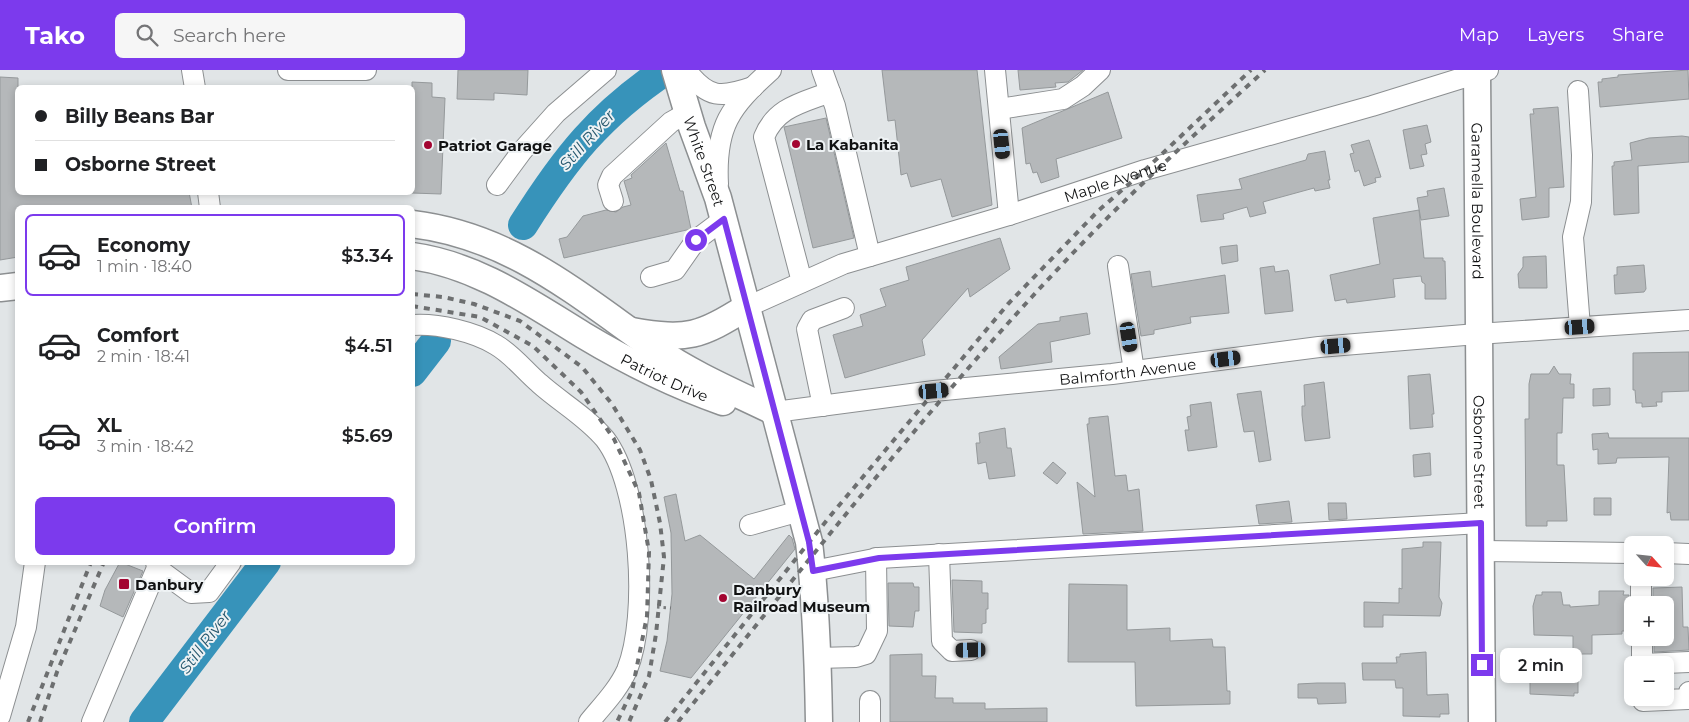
<!DOCTYPE html>
<meta charset="utf-8">
<style>
body{margin:0;font-family:Montserrat,sans-serif;background:#f6f6f6;color:#202124;height:100vh;display:flex;flex-direction:column;font-size:19px;white-space:nowrap}
*{box-sizing:border-box;margin:0}
p{font-size:16px;color:#757577}
.icon{flex:none;width:28px;height:28px;fill:none;stroke:currentColor;stroke-width:2;stroke-linecap:round;stroke-linejoin:round}
.map{position:relative;flex:1;overflow:hidden}
.details{position:absolute;left:15px;top:135px;width:400px;height:360px;display:flex;flex-direction:column;background:#fff;border-radius:8px;box-shadow:0 2px 8px #0003}
.details>*{flex:none}
.banner{position:absolute;left:15px;top:15px;width:400px;height:110px;border-radius:8px;box-shadow:0 2px 8px #0003;display:grid;align-content:center;height:110px;padding:0 20px;background:#fff}
.needle{width:32px;rotate:117deg}
.controls{position:absolute;left:1624px;top:466px;display:grid;gap:10px}
.controls a{display:grid;place-items:center;width:50px;height:50px;border-radius:8px;background:#fff;box-shadow:0 2px 8px #0003;font-size:25px}
.end{position:absolute;width:22px;height:22px;margin:-11px;border:6px solid #7c3aed;background:#fff;box-shadow:0 0 0 2px #fff}
.from{border-radius:50%}
.bubble{position:absolute;height:35px;border-radius:8px;background:#fff;box-shadow:0 2px 8px #0003;font-size:16px;font-weight:600;line-height:35px;text-align:center}
.car{position:absolute;width:15px;height:30px;margin:-15px -8px;border-radius:6px;box-shadow:0 0 4px 1px #0007;background:linear-gradient(#222 24%,#8ab4d8 0 40%,#222 0 76%,#8ab4d8 0 86%,#222 0)}
.banner b{display:flex;align-items:center;gap:18px;height:48px;font-size:19px}
.banner b+b{border-top:1px solid #e0e0e0}
.banner i{width:12px;height:12px;background:#202124}
ul{padding:9px 0 0;list-style:none}
li{display:flex;align-items:center;gap:15px;height:82px;margin:0 10px 8px;padding:0 10px;border:2px solid transparent;border-radius:8px}
li div{flex:1}
li b{display:block;font-size:19px}
li em{font-style:normal;font-weight:600}
li.active{border-color:#7c3aed}
li>.icon{width:45px;height:45px;stroke-width:1.5}
.action{display:flex;gap:10px;margin-top:auto;padding:10px 20px}
.action a{flex:1;height:58px;border-radius:8px;background:#7c3aed;color:#fff;font-size:20px;font-weight:600;line-height:58px;text-align:center}
header{display:flex;align-items:center;gap:30px;box-sizing:border-box;height:70px;padding:0 25px;background:#7c3aed;color:#fff}
header strong{font-size:24px}
nav{display:flex;gap:28px;margin-inline-start:auto;font-size:18px}
.search{width:350px;height:45px;background:#f6f6f6;display:flex;align-items:center;gap:12px;box-sizing:border-box;padding:0 18px;border-radius:8px;color:#757577;font-size:19px}
.map>svg:first-child{display:block}
.lines{fill:none;stroke-linecap:round;stroke-linejoin:round}
.river{stroke:#3793ba;stroke-width:30}
.building{fill:#b5b8ba;stroke:#95999b}
.minor-casing{stroke:#8c8f91;stroke-width:22}
.major-casing{stroke:#8c8f91;stroke-width:29}
.path{stroke:#787a7c;stroke-width:3;stroke-dasharray:2.5 4;stroke-linecap:butt}
.minor{stroke:#fff;stroke-width:20}
.major{stroke:#fff;stroke-width:26}
.rail{stroke:#6d6f70;stroke-width:4;stroke-dasharray:6 6;stroke-linecap:butt}
.route{stroke:#7c3aed;stroke-width:6}
.poi-dot{fill:#a30531;stroke:#eef2f4;stroke-width:2}
.labels{text-anchor:middle;dominant-baseline:central;stroke-width:4;stroke-linejoin:round;paint-order:stroke}
.poi-label{font-size:15px;font-weight:bold;fill:#111213;stroke:#eef2f4;text-anchor:start}
.street-label{font-size:15px;fill:#111213;stroke:#eef2f4}
.water-label{font-size:16px;font-style:italic;fill:#27586e;stroke:#eef2f4}
</style>
<header>
<strong>Tako</strong>
<div class="search"><svg class="icon" aria-label="search" viewBox="0 0 24 24"><circle cx="10" cy="10" r="6"/><path d="M15 15l6 6"/></svg>Search here</div>
<nav><a>Map</a><a>Layers</a><a>Share</a></nav>
</header>
<div class="map">
<svg width="1689" height="652" viewBox="0 0 1689 652">
<rect width="100%" height="100%" fill="#e1e5e7"/>
<g class="lines">
<path class="river" d="M523,155c43,-68 76,-110 143,-155
M412,302l24,-31
M144,652l122,-160"/>
</g>
<path class="building" d="M458,0h70l-1,25 -33,-2v7l-37,-1z
M882,0h95l15,135 -40,12 -11,-38 -30,8 -4,-14 -6,2 -6,-55 -7,1z
M1018,0h65l-15,12 -13,1 1,4 -36,3z
M1688,0l1,29 -89,8 -2,-25h4v-3l16,-2v-2z
M0,7l18,1v114h171l3,16h-174v49l-18,3z
M412,12l20,1v14l13,1 -4,96 -29,-1z
M1108,22l14,46 -66,21 3,18 -18,6 -4,-11 -4,1 -3,-10 -4,1 -4,-36z
M1558,37l6,80 -15,1v29l-27,3 -2,-21 16,-2 -6,-83h4l-1,-5z
M826,48l28,120 -41,10 -29,-121z
M1427,55l4,17 -6,2 2,10 -6,1 3,11 -14,3 -7,-39z
M1682,66l7,1v25l-51,4 1,47 -25,2 -2,-49h2v-4l18,-2 -2,-17 19,-5z
M1369,70l12,37 -6,1 1,4 -12,4 -5,-16 -4,2 -5,-18 4,-1 -3,-8z
M666,73l14,48h3l8,38 -127,29 -5,-19 8,-2 16,-21 23,-6 10,2 7,-5 8,-2 -7,-24 8,-3 -1,-3z
M1325,81l5,29h-2l2,8 -15,3 -1,-3 -51,14 3,11 -16,4 -3,-10 -24,7 1,5 -23,3 -4,-27 45,-6 -3,-10 67,-19 2,-6z
M1444,118l5,28 -28,4 -4,-22 11,-2 -1,-5z
M1419,140l5,48h19v3h2l1,38h-21v-15l-3,-2 -1,-6 -28,3 2,18 -48,6 -1,-4 -11,2 -5,-26 50,-11 -7,-46z
M1000,168l10,31 -40,28 -2,-9 -46,52 3,15 -80,23 -12,-43 30,-9 -3,-11 26,-9 -6,-17 29,-9 -3,-13z
M1237,175l1,16 -16,3 -2,-17z
M1546,186l1,32h-28l-1,-14 5,-7v-10z
M1644,195l2,24 -2,3 -29,2 -1,-19h3v-8z
M1274,196l1,6 13,-2 1,3 4,38 -28,3 -5,-46z
M1150,201l2,16 73,-12 4,38 -39,4 1,6 -37,7v4l-13,2 -10,-62z
M1087,243l3,21 -40,8 2,20 -51,7 -2,-12 39,-33 22,-3v-4z
M1689,282v39l-27,1v10h-6l1,4 -15,1v-4h-6l-1,-13h-2v-37z
M1554,296l5,8h12l-1,10h4v14h-11l-1,35h-5v32h7l3,56h-20v5h-21l-1,-107h4v-35l2,-10h18z
M1430,304l4,40h-2l1,13 -23,2 -2,-53z
M1324,312l6,56 -25,3 -3,-26v-9h3l-1,-21z
M1610,318v17l-17,1v-17z
M1261,321l10,69 -12,2 -5,-31 -10,1 -7,-38z
M1211,332l6,45 -29,4 -3,-21h4l-2,-13 4,-1 -1,-11z
M1108,346l7,60 11,-1 2,16 11,-2 4,42 -60,3 -6,-52 18,15 -8,-73h2v-6z
M1005,358l2,20h4l4,28 -26,3 -3,-17 -8,2 -2,-21h4l-1,-10z
M1608,363l1,5h80v82h-18l-1,-8 -3,1 2,-56 -52,1 -1,5 -18,1v-15l-5,1 -1,-16z
M1430,383l1,22 -17,2 -1,-22z
M1053,392l13,11 -9,11 -14,-11z
M676,424l9,47 15,-6 54,44 35,-44 3,3 3,11 -104,129 -31,-7 7,-30 5,-47 -1,-61 -7,-36z
M1594,428h17v17h-17z
M1289,431l3,21 -33,2 -3,-19z
M1328,433h18l1,16 -18,1z
M1423,472h18l-2,55 3,6 -2,13 -57,-1v12h-19v-25l35,1v-15l3,1v-40l21,-2z
M120,492l23,9 -20,46 -23,-11 5,-16z
M952,510l30,1v12h6v16h-2v14l-4,1v9l-28,-1z
M888,513h25l1,4h5v24h-4l-2,16 -24,-1z
M1069,514l58,1v45l43,-2v13l42,-2 1,8h12l2,44h3v13l-94,2 -1,-44h-67z
M1682,517l1,40h5l1,23 -35,2v-14h11v-33h-12v-17z
M1599,521h25l-1,4h6l-2,36h-5v3l-30,1v19h-19v-18l-39,-1 -1,-29 3,-11h6v-3h19l2,13h7v2l29,-2z
M1426,582l1,43 21,-1 1,20h-9v3l-37,-1v-28h-7l-1,-8h-32l-1,-17h35l-1,-6h4v-3z
M922,584v22h14l-1,22h18v5h32v6l62,-1v14h-157v-67z
M1550,595l28,1v27h-4v3l-44,-2v-24l20,-2z
M1317,613h28l1,20 -28,1 -1,-6h-19v-14z"/>
<g class="lines">
<defs>
<g id="minor">
<path d="M192,0l3,18"/>
<path d="M288,0h78"/>
<path d="M686,0c22,29 35,28 67,17"/>
<path d="M822,0l13,36 35,150"/>
<path d="M995,0l14,145"/>
<path d="M1578,21l4,64 -1,47 -8,35 7,90"/>
<path d="M999,39l64,-10 20,-13 17,-16"/>
<path d="M718,114c-3,-58 12,-77 53,-114"/>
<path d="M497,115l25,-34 34,-38 50,-43"/>
<path d="M208,122l2,16"/>
<path d="M613,131l-5,-16 4,-9 59,-54 16,-9"/>
<path d="M1118,196l16,105"/>
<path d="M651,207l24,-7 21,-30 28,-21"/>
<path d="M802,212l-38,-145c12,-30 38,-34 66,-45"/>
<path id="s1" d="M747,237l96,-43 166,-49 136,-45 227,-64 116,-36"/>
<path d="M412,255c26,-2 63,7 84,20 16,9 29,26 43,38 21,19 48,34 66,56 36,47 44,177 22,231 -9,20 -25,36 -38,52"/>
<path d="M823,336l-16,-77 5,-9 32,-12"/>
<path id="s2" d="M775,342l159,-21 178,-17 207,-27 158,-13 212,-14"/>
<path d="M750,455l50,-14"/>
<path d="M1481,481l151,2"/>
<path d="M1665,483l24,1"/>
<path d="M939,484l3,87 10,10 19,-1"/>
<path d="M157,498l34,25 18,-1 22,-30"/>
<path d="M813,501l66,-13 602,-35"/>
<path d="M1641,508v27"/>
<path d="M1642,568v27"/>
<path d="M817,588l39,-1 10,-3 11,-23 -1,-73"/>
<path d="M1642,594l47,-2"/>
<path d="M1643,628v3l45,-2 1,-7"/>
<path d="M0,646l26,-89 9,-65"/>
<path d="M92,652l65,-154 -1,-6"/>
<path d="M870,652v-21"/>
</g>
<g id="major">
<path id="s3" d="M675,0l17,57 26,71 91,344c7,60 9,120 10,180"/>
<path id="s4" d="M1477,0l5,652"/>
<path d="M412,154c100,12 167,72 245,126 36,25 79,43 118,62"/>
<path id="s5" d="M412,186c65,9 117,46 171,79 45,27 91,50 140,67"/>
<path d="M0,218l18,-2"/>
<path d="M632,261c56,10 68,5 115,-24"/>
</g>
</defs>
<use href="#minor" class="minor-casing"/>
<use href="#major" class="major-casing"/>
<path class="path" d="M657,537l14,1"/>
<use href="#minor" class="minor"/>
<use href="#major" class="major"/>
<path class="rail" d="M412,224l31,3 31,7 46,17 62,46 30,37 28,46 11,30 9,43 4,34 -8,77 -7,42 -20,46
M412,236l68,11 53,29 48,46 33,47 25,54 10,59 -2,64 -15,75 -15,31
M28,652l63,-160
M40,652l17,-50 47,-110
M665,652l166,-207 177,-211 90,-93 47,-41 106,-100
M678,652c123,-151 243,-307 377,-450 66,-71 138,-136 210,-202"/>
</g>
<g class="lines">
<path class="route" d="M696,170l28,-21 85,323 4,29 66,-13 602,-35 1,142"/>
</g>
<g class="poi-dot">
<circle cx="796" cy="74" r="5"/>
<circle cx="428" cy="75" r="5"/>
<rect x="118" y="508" width="12" height="12" rx="2.5"/>
<circle cx="723" cy="528" r="5"/>
</g>
<g class="labels">
<g class="poi-label">
<text x="806" y="74">La Kabanita</text>
<text x="438" y="75">Patriot Garage</text>
<text x="135" y="514">Danbury</text>
<text x="733" y="519">Danbury<tspan x="733" dy="17">Railroad Museum</tspan></text>
</g>
<g class="street-label">
<text stroke="none"><textPath href="#s3" startOffset="96">White Street</textPath></text>
<text stroke="none"><textPath href="#s1" startOffset="390">Maple Avenue</textPath></text>
<text stroke="none"><textPath href="#s4" startOffset="131">Garamella Boulevard</textPath></text>
<text stroke="none"><textPath href="#s2" startOffset="355">Balmforth Avenue</textPath></text>
<text stroke="none"><textPath href="#s5" startOffset="282">Patriot Drive</textPath></text>
<text stroke="none"><textPath href="#s4" startOffset="382">Osborne Street</textPath></text>
</g>
<g class="water-label">
<text transform="translate(587 70) rotate(-48)">Still River</text>
<text transform="translate(205 572) rotate(-53)">Still River</text>
</g>
</g>
</svg>
<div class="controls">
<a><svg class="needle" viewBox="-14 -14 28 28"><path d="M0-13l5 13h-10z" fill="#e53935"/><path d="M0 13l5-13h-10z" fill="#757577"/></svg></a>
<a>+</a>
<a>−</a>
</div>
<i class="end from" style="left:696px;top:170px"></i>
<i class="end" style="left:1482px;top:595px"></i>
<div class="bubble" style="left:1500px;top:578px;width:82px">2 min</div>
<i class="car" style="left:1002px;top:74px;rotate:174deg"></i>
<i class="car" style="left:1580px;top:257px;rotate:86deg"></i>
<i class="car" style="left:1129px;top:267px;rotate:171deg"></i>
<i class="car" style="left:1336px;top:276px;rotate:85deg"></i>
<i class="car" style="left:1226px;top:289px;rotate:83deg"></i>
<i class="car" style="left:934px;top:321px;rotate:85deg"></i>
<i class="car" style="left:971px;top:580px;rotate:269deg"></i>
<div class="banner">
<b><i class="from"></i>Billy Beans Bar</b>
<b><i></i>Osborne Street</b>
</div>
<section class="details">
<ul>
<li class="active"><svg class="icon" aria-label="car" viewBox="0 0 24 24"><path d="M5 17H2v-5l4-1 3-4h7l3 4 3 1v5h-3M9 17h6M6 11h13"/><circle cx="7" cy="17" r="2"/><circle cx="17" cy="17" r="2"/></svg><div><b>Economy</b><p>1 min · 18:40</p></div><em>$3.34</em></li>
<li><svg class="icon" aria-label="car" viewBox="0 0 24 24"><path d="M5 17H2v-5l4-1 3-4h7l3 4 3 1v5h-3M9 17h6M6 11h13"/><circle cx="7" cy="17" r="2"/><circle cx="17" cy="17" r="2"/></svg><div><b>Comfort</b><p>2 min · 18:41</p></div><em>$4.51</em></li>
<li><svg class="icon" aria-label="car" viewBox="0 0 24 24"><path d="M5 17H2v-5l4-1 3-4h7l3 4 3 1v5h-3M9 17h6M6 11h13"/><circle cx="7" cy="17" r="2"/><circle cx="17" cy="17" r="2"/></svg><div><b>XL</b><p>3 min · 18:42</p></div><em>$5.69</em></li>
</ul>
<div class="action"><a>Confirm</a></div>
</section>
</div>
